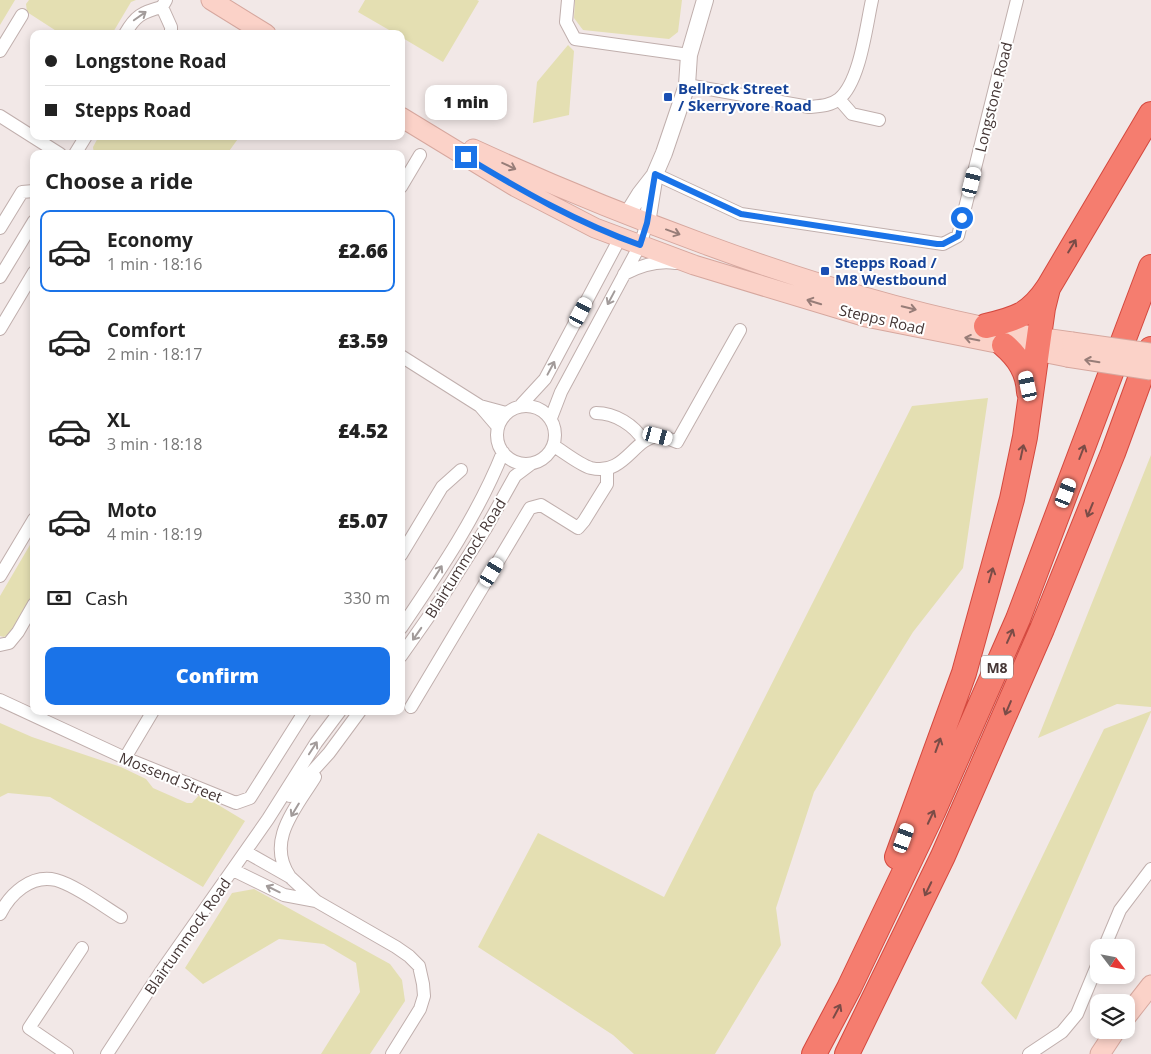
<!DOCTYPE html>
<meta charset="utf-8">
<style>
body{margin:0;font-family:"Open Sans",sans-serif;background:#f2f2f2;color:#222;height:100vh;display:flex;flex-direction:column;font-size:19px;white-space:nowrap}
*{box-sizing:border-box;margin:0}
p{font-size:16px;color:#767676}
.icon{flex:none;width:28px;height:28px;fill:none;stroke:currentColor;stroke-width:2;stroke-linecap:round;stroke-linejoin:round}
.map{position:relative;flex:1;overflow:hidden}
.drawer{position:absolute;left:30px;top:150px;width:375px;height:565px;display:flex;flex-direction:column;background:#fff;border-radius:10px;box-shadow:0 2px 8px #0003}
.drawer>*{flex:none}
.guide{position:absolute;left:30px;top:30px;width:375px;height:110px;border-radius:10px;box-shadow:0 2px 8px #0003;display:grid;align-content:center;height:110px;padding:0 15px;background:#fff}
.needle{width:32px;rotate:122deg}
.controls{position:absolute;left:1090px;top:939px;display:grid;gap:10px}
.controls a{display:grid;place-items:center;width:45px;height:45px;border-radius:10px;background:#fff;box-shadow:0 2px 8px #0003;font-size:25px}
.end{position:absolute;width:22px;height:22px;margin:-11px;border:6px solid #1a73e8;background:#fff;box-shadow:0 0 0 2px #fff}
.from{border-radius:50%}
.bubble{position:absolute;height:35px;border-radius:10px;background:#fff;box-shadow:0 2px 8px #0003;font-size:16px;font-weight:800;line-height:35px;text-align:center}
.car{position:absolute;width:15px;height:30px;margin:-15px -8px;border-radius:6px;box-shadow:0 0 4px 1px #0007;background:linear-gradient(#fff 24%,#345 0 40%,#fff 0 76%,#345 0 86%,#fff 0)}
.guide b{display:flex;align-items:center;gap:18px;height:48px;font-size:19px}
.guide b+b{border-top:1px solid #e0e0e0}
.guide i{width:12px;height:12px;background:#222}
ul{padding:0;list-style:none}
li{display:flex;align-items:center;gap:15px;height:82px;margin:0 10px 8px;padding:0 5px;border:2px solid transparent;border-radius:10px}
li div{flex:1}
li b{display:block;font-size:19px}
li em{font-style:normal;font-weight:800}
li.selected{border-color:#1a73e8}
li>.icon{width:45px;height:45px;stroke-width:1.5}
h2{padding:0 15px;font-size:22px;line-height:60px}
.pay{display:flex;align-items:center;gap:12px;height:55px;padding:0 15px;font-size:19px}
.pay p{margin-inline-start:auto}
.cta{display:flex;gap:10px;margin-top:auto;padding:10px 15px}
.cta a{flex:1;height:58px;border-radius:10px;background:#1a73e8;color:#fff;font-size:20px;font-weight:800;line-height:58px;text-align:center}
.map>svg:first-child{display:block}
.green{fill:#e4dfb2}
.lines{fill:none;stroke-linecap:round;stroke-linejoin:round}
.minor-casing{stroke:#c0afad;stroke-width:14}
.tertiary-casing{stroke:#c0afad;stroke-width:18}
.secondary-casing{stroke:#d6a79e;stroke-width:21}
.motorway-casing{stroke:#d4493f;stroke-width:26}
.minor{stroke:#fff;stroke-width:12}
.tertiary{stroke:#fff;stroke-width:16}
.secondary{stroke:#fbd2c8;stroke-width:19}
.motorway{stroke:#f57d6f;stroke-width:24}
.secondary-bridge-casing{stroke:#d6a79e;stroke-width:21;stroke-linecap:butt}
.secondary-bridge{stroke:#fbd2c8;stroke-width:19}
.oneway{stroke:#a29b9a}
.oneway2{stroke:#977d78}
.oneway3{stroke:#7a4c47}
.route{stroke:#1a73e8;stroke-width:6}
.transit-dot{fill:#1a4fb4;stroke:#fff;stroke-width:2}
.labels{text-anchor:middle;dominant-baseline:central;stroke-width:4;stroke-linejoin:round;paint-order:stroke}
.shield{fill:#fff;stroke:#7d7372;stroke-width:1}
.shield-label{font-size:14px;font-weight:bold;fill:#453736}
.transit-label{font-size:15px;font-weight:bold;fill:#164399;stroke:#fff;text-anchor:start}
.street-label{font-size:15px;fill:#453736;stroke:#fff}
</style>
<div class="map">
<svg width="1151" height="1054" viewBox="0 0 1151 1054">
<rect width="100%" height="100%" fill="#f2e8e7"/>
<path class="green" d="M0,0h15l-15,25z
M29,0h107l-5,2 -19,32h-51l-34,-22 -1,-8z
M365,0h112l2,1 -36,61 -42,-25v-3h-5l-38,-22z
M575,0h107l-4,32 -9,7 -86,-9 -9,-12z
M568,45l6,6 -5,64 -36,8 4,-41z
M99,136h141l-13,18h-133l-1,-7z
M988,398l-25,170 -50,64 -99,160 -38,116 5,37 -66,109h-81l-21,-19 -135,-88 60,-114 126,64 248,-491z
M1151,455v252l-34,-3 -79,34z
M34,538v55l-23,39 -7,5 -4,-1v-40z
M1151,711v1l-135,308 -35,-37 123,-254z
M0,723l32,14 89,30 25,12 7,9 34,15h5l8,-9 45,27 -42,66 -153,-90 -42,-4 -8,4z
M254,889l136,75 12,16 3,21 -35,53h-49l39,-62 -4,-29 -32,-19 -45,-5 -76,45 -18,-16 47,-75z"/>
<g class="lines">
<defs>
<path id="minor" d="M568,0l-2,22 9,17 114,16
M162,7l9,20v7
M125,34c10,-18 17,-22 37,-27l4,-7
M0,51l22,-36
M687,85l122,22c11,-1 21,-1 30,-8 21,-17 27,-72 33,-99
M839,99l13,15 27,6
M0,116l60,38
M75,154l11,-18
M655,174l86,40 202,30 15,-8 59,-236
M401,187l19,-32
M0,228l22,-36 12,-1
M624,274c17,-9 33,-14 52,-11
M0,277l34,-56
M0,329l34,-57
M401,356l79,50
M521,405l24,-26 75,-141
M497 435a29 29 0 1 1 58 0a29 29 0 1 1-58 0Z
M596,413c19,0 38,12 48,28
M551,418l10,-26 79,-147 7,-22
M498,427l-18,-21 26,7
M554,446c10,6 26,19 37,22 34,8 42,-30 67,-32 6,0 14,4 19,6l63,-112
M401,555l41,-68 19,-17
M0,576l34,-57
M401,628c38,-56 77,-113 102,-176
M0,645l9,-2 9,-11 16,-28
M401,656l40,-57 45,-71 29,-52 16,-12
M0,700l125,58 111,45 14,-5 55,-87
M411,707l119,-199 11,-3 37,23 6,-7 23,-37v-15
M125,758l28,-47
M290,796l39,-43 31,-42
M246,852l44,25 26,24 80,46 13,9 10,10 4,18 1,12 -4,13 -28,45
M233,870l51,25 32,6
M290,877c-25,-36 6,-69 25,-100
M0,914c10,-20 31,-40 56,-34 19,5 47,26 65,37
M1104,948l16,-38 31,-41
M67,1054l-38,-26 53,-80
M107,1054l53,-81 108,-154 48,-76 24,-32
M1029,1054l33,-22 15,-18 22,-53"/>
<path id="tertiary" d="M627,215l13,-21 14,-18
M647,223l8,-49 9,-21 23,-68 2,-30 16,-55"/>
<path id="secondary" d="M211,0l55,34
M401,117l115,70 79,41 99,37 172,52 201,40
M473,149c76,35 152,66 231,95 119,44 242,81 368,98
M1126,1017l25,-32
M1100,1054l16,-24"/>
<path id="motorway" d="M986,326c30,-7 44,-11 62,-38l103,-174
M1004,345c15,13 24,27 25,47
M897,857l67,-184 48,-174 13,-62 18,-129 5,-20
M814,1054l35,-66 84,-176 85,-193 133,-352
M847,1054l96,-198 99,-227 71,-176 38,-104"/>
</defs>
<use href="#minor" class="minor-casing"/>
<use href="#tertiary" class="tertiary-casing"/>
<use href="#secondary" class="secondary-casing"/>
<use href="#motorway" class="motorway-casing"/>
<use href="#minor" class="minor"/>
<use href="#tertiary" class="tertiary"/>
<use href="#secondary" class="secondary"/>
<use href="#motorway" class="motorway"/>
<defs>
<path id="secondary-bridge" d="M1072,342l79,11
M1067,357l84,13"/>
</defs>
<use href="#secondary-bridge" class="secondary-bridge-casing"/>
<use href="#secondary-bridge" class="secondary-bridge"/>
</g>
<defs><path id="oneway-shaft" d="M-6 0H5M1.5-3L5.5 0L1.5 3" fill="none" stroke-width="1.6" stroke-linecap="round" stroke-linejoin="round" transform="scale(1.25)"/></defs>
<g class="oneway">
<use href="#oneway-shaft" transform="translate(140 16) rotate(-35)"/>
<use href="#oneway-shaft" transform="translate(611 298) rotate(118)"/>
<use href="#oneway-shaft" transform="translate(551 368) rotate(-62)"/>
<use href="#oneway-shaft" transform="translate(438 572) rotate(-58)"/>
<use href="#oneway-shaft" transform="translate(417 634) rotate(125)"/>
<use href="#oneway-shaft" transform="translate(313 748) rotate(-57)"/>
<use href="#oneway-shaft" transform="translate(295 810) rotate(121)"/>
<use href="#oneway-shaft" transform="translate(273 889) rotate(-154)"/>
</g>
<g class="oneway2">
<use href="#oneway-shaft" transform="translate(509 166) rotate(25)"/>
<use href="#oneway-shaft" transform="translate(673 232) rotate(20)"/>
<use href="#oneway-shaft" transform="translate(814 302) rotate(-163)"/>
<use href="#oneway-shaft" transform="translate(909 308) rotate(14)"/>
<use href="#oneway-shaft" transform="translate(972 339) rotate(-169)"/>
<use href="#oneway-shaft" transform="translate(1092 361) rotate(-171)"/>
</g>
<g class="oneway3">
<use href="#oneway-shaft" transform="translate(1072 246) rotate(-59)"/>
<use href="#oneway-shaft" transform="translate(1022 452) rotate(-78)"/>
<use href="#oneway-shaft" transform="translate(1082 452) rotate(-69)"/>
<use href="#oneway-shaft" transform="translate(1090 510) rotate(112)"/>
<use href="#oneway-shaft" transform="translate(991 575) rotate(-74)"/>
<use href="#oneway-shaft" transform="translate(1010 636) rotate(-66)"/>
<use href="#oneway-shaft" transform="translate(1008 708) rotate(113)"/>
<use href="#oneway-shaft" transform="translate(938 745) rotate(-70)"/>
<use href="#oneway-shaft" transform="translate(931 817) rotate(-65)"/>
<use href="#oneway-shaft" transform="translate(928 889) rotate(116)"/>
<use href="#oneway-shaft" transform="translate(837 1011) rotate(-62)"/>
</g>
<g class="lines">
<path class="route" d="M466,157c56,34 112,66 174,88l7,-22 8,-49 86,40 196,30h6l15,-8 4,-18"/>
</g>
<g class="transit-dot">
<rect x="663" y="92" width="10" height="10" rx="2.5"/>
<rect x="820" y="266" width="10" height="10" rx="2.5"/>
</g>
<g class="labels">
<rect class="shield" x="981" y="655.5" width="32" height="23" rx="4"/>
<g class="shield-label">
<text x="997" y="667">M8</text>
</g>
<g class="transit-label">
<text x="678" y="88">Bellrock Street<tspan x="678" dy="17">/ Skerryvore Road</tspan></text>
<text x="835" y="262">Stepps Road /<tspan x="835" dy="17">M8 Westbound</tspan></text>
</g>
<g class="street-label">
<text transform="translate(993 97) rotate(-76)">Longstone Road</text>
<text transform="translate(882 319) rotate(13)">Stepps Road</text>
<text transform="translate(465 558) rotate(-58)">Blairtummock Road</text>
<text transform="translate(171 777) rotate(22)">Mossend Street</text>
<text transform="translate(187 936) rotate(-55)">Blairtummock Road</text>
</g>
</g>
</svg>
<div class="controls">
<a><svg class="needle" viewBox="-14 -14 28 28"><path d="M0-13l5 13h-10z" fill="#e53935"/><path d="M0 13l5-13h-10z" fill="#767676"/></svg></a>
<a><svg class="icon" aria-label="layers" viewBox="0 0 24 24"><path d="M12 4l9 5-9 5-9-5zM3 14l9 5 9-5"/></svg></a>
</div>
<i class="end from" style="left:962px;top:218px"></i>
<i class="end" style="left:466px;top:157px"></i>
<div class="bubble" style="left:425px;top:85px;width:82px">1 min</div>
<i class="car" style="left:972px;top:182px;rotate:14deg"></i>
<i class="car" style="left:581px;top:312px;rotate:28deg"></i>
<i class="car" style="left:1028px;top:386px;rotate:348deg"></i>
<i class="car" style="left:658px;top:436px;rotate:105deg"></i>
<i class="car" style="left:1066px;top:493px;rotate:21deg"></i>
<i class="car" style="left:492px;top:572px;rotate:31deg"></i>
<i class="car" style="left:904px;top:838px;rotate:20deg"></i>
<div class="guide">
<b><i class="from"></i>Longstone Road</b>
<b><i></i>Stepps Road</b>
</div>
<section class="drawer">
<h2>Choose a ride</h2>
<ul>
<li class="selected"><svg class="icon" aria-label="car" viewBox="0 0 24 24"><path d="M5 17H2v-5l4-1 3-4h7l3 4 3 1v5h-3M9 17h6M6 11h13"/><circle cx="7" cy="17" r="2"/><circle cx="17" cy="17" r="2"/></svg><div><b>Economy</b><p>1 min · 18:16</p></div><em>£2.66</em></li>
<li><svg class="icon" aria-label="car" viewBox="0 0 24 24"><path d="M5 17H2v-5l4-1 3-4h7l3 4 3 1v5h-3M9 17h6M6 11h13"/><circle cx="7" cy="17" r="2"/><circle cx="17" cy="17" r="2"/></svg><div><b>Comfort</b><p>2 min · 18:17</p></div><em>£3.59</em></li>
<li><svg class="icon" aria-label="car" viewBox="0 0 24 24"><path d="M5 17H2v-5l4-1 3-4h7l3 4 3 1v5h-3M9 17h6M6 11h13"/><circle cx="7" cy="17" r="2"/><circle cx="17" cy="17" r="2"/></svg><div><b>XL</b><p>3 min · 18:18</p></div><em>£4.52</em></li>
<li><svg class="icon" aria-label="car" viewBox="0 0 24 24"><path d="M5 17H2v-5l4-1 3-4h7l3 4 3 1v5h-3M9 17h6M6 11h13"/><circle cx="7" cy="17" r="2"/><circle cx="17" cy="17" r="2"/></svg><div><b>Moto</b><p>4 min · 18:19</p></div><em>£5.07</em></li>
</ul>
<div class="pay"><svg class="icon" aria-label="cash" viewBox="0 0 24 24"><path d="M3 7h18v10H3z"/><circle cx="12" cy="12" r="2"/></svg>Cash<p>330 m</p></div>
<div class="cta"><a>Confirm</a></div>
</section>
</div>
